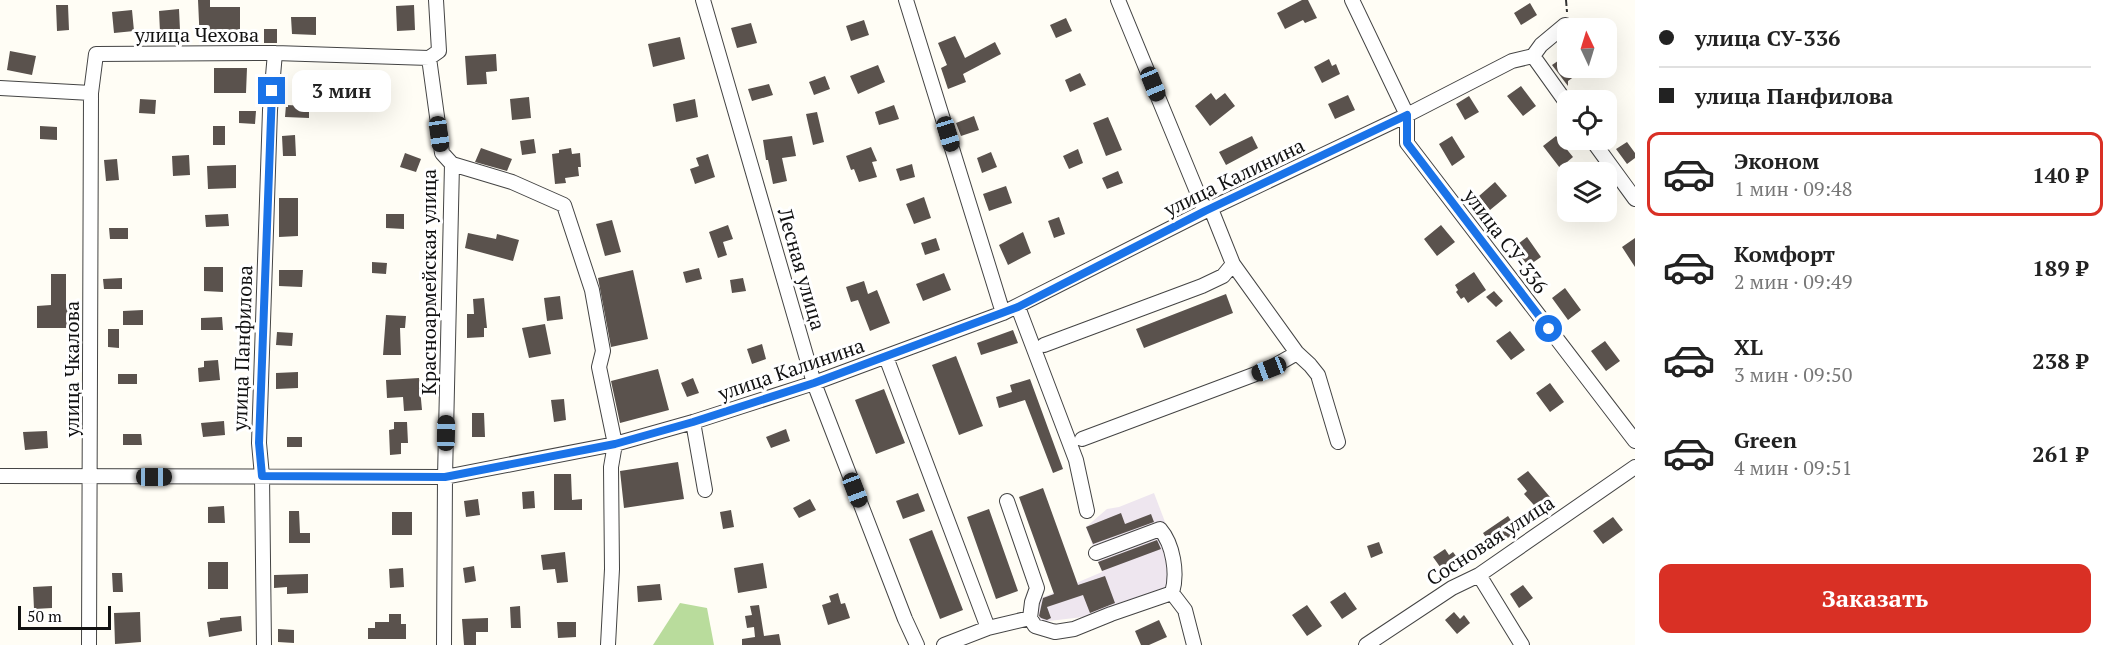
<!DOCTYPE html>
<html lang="ru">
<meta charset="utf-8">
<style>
body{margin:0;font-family:"PT Serif",serif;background:#f6f6f6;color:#222;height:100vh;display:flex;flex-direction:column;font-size:22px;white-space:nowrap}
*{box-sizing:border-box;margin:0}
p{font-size:20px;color:#767676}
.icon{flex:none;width:33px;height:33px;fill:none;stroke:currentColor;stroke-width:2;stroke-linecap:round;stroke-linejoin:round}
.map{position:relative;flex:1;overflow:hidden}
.drawer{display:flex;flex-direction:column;background:#fff;width:480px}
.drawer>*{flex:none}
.guide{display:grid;align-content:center;height:132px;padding:0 24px;background:#fff}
.needle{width:39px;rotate:356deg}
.controls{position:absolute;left:1557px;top:18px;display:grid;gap:12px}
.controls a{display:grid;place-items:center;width:60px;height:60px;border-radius:12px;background:#fff;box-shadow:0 6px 24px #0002;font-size:30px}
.scale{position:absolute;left:18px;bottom:15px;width:93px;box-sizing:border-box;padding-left:6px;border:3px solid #111;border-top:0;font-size:16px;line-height:21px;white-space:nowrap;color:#111;-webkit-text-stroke:4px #fff;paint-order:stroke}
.end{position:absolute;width:27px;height:27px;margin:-14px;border:8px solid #1a73e8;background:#fff;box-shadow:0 0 0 3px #fff}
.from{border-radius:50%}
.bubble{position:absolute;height:42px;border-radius:12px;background:#fff;box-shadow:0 6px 24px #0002;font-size:20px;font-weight:800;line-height:42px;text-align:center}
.car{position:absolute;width:18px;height:36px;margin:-18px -9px;border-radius:8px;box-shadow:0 0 4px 2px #0007;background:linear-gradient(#222 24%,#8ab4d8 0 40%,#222 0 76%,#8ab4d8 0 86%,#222 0)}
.guide b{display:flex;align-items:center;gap:21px;height:57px;font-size:22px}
.guide b+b{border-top:2px solid #e0e0e0}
.guide i{width:15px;height:15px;background:#222}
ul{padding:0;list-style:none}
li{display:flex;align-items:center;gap:18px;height:84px;margin:0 12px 9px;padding:0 12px;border:3px solid transparent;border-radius:12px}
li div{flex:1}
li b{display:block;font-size:22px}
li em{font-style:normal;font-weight:800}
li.selected{border-color:#d93025}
li>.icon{width:54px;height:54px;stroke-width:1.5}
.button{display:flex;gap:12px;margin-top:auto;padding:12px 24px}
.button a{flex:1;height:69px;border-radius:12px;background:#d93025;color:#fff;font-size:24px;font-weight:800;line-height:69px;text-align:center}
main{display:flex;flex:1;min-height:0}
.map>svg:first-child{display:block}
.industrial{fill:#eee6ef}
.forest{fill:#b9dc9c}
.building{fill:#5a524d}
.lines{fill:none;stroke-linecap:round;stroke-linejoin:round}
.minor-casing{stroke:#444;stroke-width:16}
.path{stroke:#333;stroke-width:2;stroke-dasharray:6 3;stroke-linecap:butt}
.minor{stroke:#fff;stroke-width:14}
.route{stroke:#1a73e8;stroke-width:8}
.labels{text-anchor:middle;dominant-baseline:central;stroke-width:6;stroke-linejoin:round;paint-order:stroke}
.street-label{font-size:20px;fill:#111;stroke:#fff}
</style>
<main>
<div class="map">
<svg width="1635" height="645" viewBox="0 0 1635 645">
<rect width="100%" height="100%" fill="#fffdf5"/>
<path class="industrial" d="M1154,493l19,50 -3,45 -79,28 -50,6 -7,-21 68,-29 -16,-45 21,-18 12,-2z"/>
<path class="forest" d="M680,603l27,5 7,37h-61z"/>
<path class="building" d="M198,0h12v7h30v24h-29v13h-11z
M1302,0h6l9,18 -12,5 -2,-3 -18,9 -8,-16z
M1530,3l7,12 -16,10 -7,-12z
M56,5h12l1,25 -12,1z
M414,5l1,25 -18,1 -1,-25z
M179,9l1,21 -20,2 -1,-21z
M132,10l2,21 -20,2 -2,-21z
M291,17h25v18l-24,-1z
M1066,18l6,13 -16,7 -6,-13z
M864,20l5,15 -18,6 -5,-15z
M751,23l6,20 -20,5 -6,-20z
M264,29h13v14h-13z
M955,36l10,22 30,-16 6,12 -38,20 3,8 -18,7 -7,-21 6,-3 -9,-22z
M680,37l5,22 -32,8 -5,-23z
M10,51l26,5 -4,19 -25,-5z
M496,54l1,17 -11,1 1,12 -20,1 -2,-29z
M1568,54v14h18l-18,13v5l-16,-21z
M1329,59l3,7 4,-2 4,10 -18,9 -8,-16z
M878,65l7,17 -27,12 -8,-18z
M214,68h33l-1,25h-32z
M307,71l21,2 -2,19 -21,-2z
M1080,73l6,12 -16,7 -5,-12z
M825,76l5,13 -16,6 -5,-13z
M769,84l4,11 -21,6 -4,-12z
M1521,86l15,20 -13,10 -16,-20z
M1211,93l5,7 9,-7 10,13 -25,20 -15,-20z
M1348,95l7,15 -20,9 -7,-15z
M1469,96l10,16 -14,8 -9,-16z
M529,97l2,21 -19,2 -2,-21z
M140,99l16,1 -1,14 -16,-1z
M695,99l3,18 -22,5 -3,-18z
M286,105l23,1v12l-24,-1z
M894,105l5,14 -20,6 -4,-13z
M239,111h17l-1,13 -16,-1z
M817,112l7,30 -11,3 -7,-31z
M974,116l5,14 -18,6 -5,-13z
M1108,117l14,33 -16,6 -13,-33z
M40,126l17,1v13l-17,-1z
M213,126h12v19h-12z
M295,135l1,21h-13l-1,-20z
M792,136l4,20 -14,2 5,23 -14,3 -5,-24h-2l-3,-20z
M1252,136l6,12 -32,17 -7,-13z
M1452,136l13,21 -13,9 -13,-22z
M1556,136l17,21 -13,11 -17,-22z
M534,139l2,14 -14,2 -2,-14z
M1627,142l8,11v5l-8,6 -11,-15z
M871,147l6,14 -5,1 5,15 -18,5 -5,-13 -3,1 -5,-14z
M481,148l31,11 -5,12 -32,-9z
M571,148l1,6 8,-1 1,14h-3l1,9 -14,2 1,5 -11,1 -3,-30 7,-1v-3z
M1078,149l5,14 -14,6 -6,-13z
M991,152l6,15 -15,6 -5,-15z
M405,153l16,6 -5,13 -16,-5z
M708,154l7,23 -20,7 -5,-15 9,-3 -3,-8z
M189,155l1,20 -17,1 -1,-20z
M117,159l2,21 -13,1 -2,-21z
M912,164l3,13 -15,4 -4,-12z
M236,165v23l-28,1 -1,-23z
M1118,171l5,12 -16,6 -5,-11z
M1495,182l12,14 -17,14 -11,-14z
M1006,186l6,17 -23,8 -6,-17z
M924,197l7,21 -17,6 -8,-20z
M279,198h19v38l-19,1z
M228,214l1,12 -23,1 -1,-12z
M386,214h18v15l-18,-1z
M1059,217l6,17 -11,4 -6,-17z
M612,220l9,32 -16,4 -9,-32z
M728,225l5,14 -10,3 4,13 -9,3 -9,-26z
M1441,225l14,17 -18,14 -13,-17z
M109,228h19v11h-18z
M1023,232l8,21 -23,12 -9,-20z
M468,233l28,6 1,-5 22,6 -6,21 -48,-13z
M1527,237l14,20 -13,9 -14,-19z
M936,238l4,12 -15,5 -4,-12z
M1635,238v29l-13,-20z
M372,262l15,1 -1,11 -14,-1z
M204,267h19v25l-19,-1z
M699,268l3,11 -16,4 -3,-11z
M279,270h24l-1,17 -23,-1z
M633,270l15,69 -37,8 -13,-69z
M1474,272l12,18 -18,13 -4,-6 -3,2 -5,-7 2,-2 -3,-5z
M944,273l7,17 -28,11 -7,-17z
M51,274h15v31h2v23h-31v-22l14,-1z
M122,278v11h-18l-1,-10z
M743,278l3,13 -14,2 -2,-13z
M864,281l4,13 9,-4 13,33 -20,8 -12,-31 -7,2 -5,-15z
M1565,288l16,22 -13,10 -16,-22z
M1494,291l9,10 -7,6 -10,-10z
M1226,294l7,19 -89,35 -8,-19z
M560,296l3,23 -16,2 -3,-23z
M484,298l3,30h-3v9l-17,1v-24h7l-1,-15z
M143,310v15h-20v-14z
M386,315l20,1 -1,12h-5l1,27h-18z
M222,317l1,13h-22v-12z
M545,324l6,30 -22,4 -7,-30z
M108,329h11v19l-11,-1z
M1013,330l5,13 -37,12 -4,-12z
M1510,331l15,19 -14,10 -15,-19z
M277,332l16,1 -1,13 -16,-1z
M1605,341l15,20 -14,10 -15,-20z
M762,344l4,15 -14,5 -5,-15z
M956,356l27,70 -24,9 -27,-70z
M218,360l2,20 -21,2 -1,-14 6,-1v-6z
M658,369l11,41 -49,13 -9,-42z
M298,372v16l-22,1v-16z
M118,374h19v10h-19z
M419,378l3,32 -18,1 -1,-14 -16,1 -1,-18z
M693,378l6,15 -12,4 -6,-14z
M1030,379l33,90 -10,4 -28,-73 -26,8 -3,-11 16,-5 -2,-7z
M1550,383l14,19 -14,10 -14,-19z
M884,389l21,54 -29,11 -21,-54z
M564,399l2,21 -12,2 -3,-22z
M472,413h12l1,24h-13z
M224,421l1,14 -22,2 -2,-14z
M394,422h13l1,21h-7v11l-11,1 -1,-25 5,-1z
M786,429l4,12 -19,7 -5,-11z
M47,431l1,17 -23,2 -2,-18z
M123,434h18l1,11h-19z
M287,437h15v10h-15z
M678,462l6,37 -60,9 -4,-37z
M1528,471l27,32 -13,11 -18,-20 3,-3 -10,-12z
M554,474h17l1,26 10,-1v11h-28z
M1043,488l35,97 27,-9 10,27 -25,10 -7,-18 -36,12 4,11 -4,2 -6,-2 -2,-2 4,-18 11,-4 -35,-97z
M534,491l1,17 -12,1 -1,-17z
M918,493l7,18 -22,8 -7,-18z
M478,499l2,16 -14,2 -2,-16z
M810,499l6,11 -17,8 -6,-10z
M224,506l1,17h-17v-16z
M989,509l29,82 -22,8 -29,-82z
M731,510l3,17 -11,2 -3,-17z
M289,511h10l1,22h10v10h-21z
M392,512h20v23h-20z
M1121,513l4,11 26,-10 3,8 -61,22 -7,-17z
M1508,516l10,15 -25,17 -10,-15z
M1613,517l10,13 -20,14 -10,-13z
M932,530l31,80 -23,9 -31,-80z
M1157,540l4,9 -59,22 -4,-9z
M1379,542l4,11 -12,5 -4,-12z
M1445,549l4,6 4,-3 6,8 -4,3 4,7 -11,8 -15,-21z
M565,552l3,30 -11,1 -2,-14 -12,1 -2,-15z
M208,562h20v27h-20z
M763,563l4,25 -29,5 -4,-25z
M474,566l2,15 -11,2 -2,-15z
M403,568l1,19 -14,1 -1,-19z
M112,573h10l1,19h-10z
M308,574v19l-21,1v-7l-13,1v-13z
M660,584l2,16 -24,2 -1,-16z
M1523,585l10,13 -14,10 -9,-14z
M52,586v22l-18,1 -1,-22z
M1345,592l12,17 -15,10 -12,-17z
M838,593l3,11 4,-1 5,15 -22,7 -6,-20 9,-3 -2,-6z
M759,605l5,31 15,-2 2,11h-39v-6l13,-2 -1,-10 -7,1 -2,-12 7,-1 -2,-9z
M1307,605l15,21 -15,10 -15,-21z
M520,606l1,22h-10l-1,-21z
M140,612l1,30 -26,2 -1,-31z
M1454,612l6,7 4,-4 6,8 -13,11 -12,-14z
M389,614h12v10h5v15h-38v-11h7v-6h14z
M241,616l1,15 -33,6 -2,-15 13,-2v-2z
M488,618v14h-12v13h-12l-2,-26z
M1159,620l8,17 -18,8h-8l-6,-14z
M557,622h19v15l-18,1z
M278,629l16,1v13l-16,-1z"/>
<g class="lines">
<defs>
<path id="minor" d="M436,0l3,51 -10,7 13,95 10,11 -7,313 -1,168
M703,0l111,383 91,236 12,26
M906,0l97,313
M1118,0l87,211
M1352,0l55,115v28l228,298
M1533,56l35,49
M1533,56l8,-11 24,-20
M0,88l91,5 5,-39 179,-1 154,5
M1592,140l43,59
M452,164l60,18 52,23 28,85 11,61 -4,16 16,77 -4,23 1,102 -4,76
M1211,209l22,55 64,89 13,12 8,10 20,67
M1018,307l58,153 11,51
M1044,345l158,-59 21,-10 10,-12
M886,357l102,271
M693,422l12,68
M1082,439l187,-70 28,-16
M0,476l445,1 170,-33 78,-22 121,-39 189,-70 202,-102 202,-96 105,-54 21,-5
M1007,501l30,87 -5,14 -2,16
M1096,553l64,-24c13,15 18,44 12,64
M1479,575l43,70
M1172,593l13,17 9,35
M89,645l2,-552
M264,645l-2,-169 -3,-33 11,-333 5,-57
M944,645l44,-17 42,-10 5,8 20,6 19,-3 37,-15 61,-21
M1366,645l86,-57 27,-13 156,-108"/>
</defs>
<use href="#minor" class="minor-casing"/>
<path class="path" d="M1566,0l1,12"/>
<use href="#minor" class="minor"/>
</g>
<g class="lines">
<path class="route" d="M272,91l-13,352 3,33 183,1 170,-33 78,-22 121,-39 204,-76 187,-96 202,-96v28l142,186"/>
</g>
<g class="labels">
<g class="street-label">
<text x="197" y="34">улица Чехова</text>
<text transform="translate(1234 177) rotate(-26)">улица Калинина</text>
<text transform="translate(1506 241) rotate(53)">улица СУ-336</text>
<text transform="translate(802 269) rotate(74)">Лесная улица</text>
<text transform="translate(428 282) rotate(-90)">Красноармейская улица</text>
<text transform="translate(242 348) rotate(-88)">улица Панфилова</text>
<text transform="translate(71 369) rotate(-90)">улица Чкалова</text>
<text transform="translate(791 369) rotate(-19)">улица Калинина</text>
<text transform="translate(1490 540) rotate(-33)">Сосновая улица</text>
</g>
</g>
</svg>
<div class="controls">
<a><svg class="needle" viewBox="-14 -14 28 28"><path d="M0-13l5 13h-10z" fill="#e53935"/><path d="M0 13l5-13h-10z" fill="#767676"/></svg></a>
<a><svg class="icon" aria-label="locate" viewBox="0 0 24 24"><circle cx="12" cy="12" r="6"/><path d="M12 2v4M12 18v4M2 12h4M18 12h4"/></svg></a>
<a><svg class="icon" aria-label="layers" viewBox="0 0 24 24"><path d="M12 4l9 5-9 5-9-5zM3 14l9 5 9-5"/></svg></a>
</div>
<div class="scale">50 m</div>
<i class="end from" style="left:1549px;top:329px"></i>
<i class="end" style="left:272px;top:91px"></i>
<div class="bubble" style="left:292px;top:70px;width:99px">3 мин</div>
<i class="car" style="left:1153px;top:84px;rotate:158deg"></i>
<i class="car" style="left:439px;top:134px;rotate:172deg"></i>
<i class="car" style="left:948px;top:134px;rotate:163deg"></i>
<i class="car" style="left:1269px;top:369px;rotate:249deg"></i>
<i class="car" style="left:446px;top:433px;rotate:1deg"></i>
<i class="car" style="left:154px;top:477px;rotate:90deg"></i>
<i class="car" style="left:855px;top:490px;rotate:159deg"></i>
</div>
<section class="drawer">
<div class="guide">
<b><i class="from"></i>улица СУ-336</b>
<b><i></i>улица Панфилова</b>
</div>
<ul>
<li class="selected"><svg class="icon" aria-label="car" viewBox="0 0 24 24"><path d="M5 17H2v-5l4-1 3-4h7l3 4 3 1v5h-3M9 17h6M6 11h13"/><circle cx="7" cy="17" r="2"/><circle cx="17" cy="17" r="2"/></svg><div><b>Эконом</b><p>1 мин · 09:48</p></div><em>140 ₽</em></li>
<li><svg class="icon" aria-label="car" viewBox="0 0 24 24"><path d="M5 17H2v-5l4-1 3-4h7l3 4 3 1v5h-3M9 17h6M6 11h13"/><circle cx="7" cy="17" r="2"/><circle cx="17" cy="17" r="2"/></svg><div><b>Комфорт</b><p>2 мин · 09:49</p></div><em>189 ₽</em></li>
<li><svg class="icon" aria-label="car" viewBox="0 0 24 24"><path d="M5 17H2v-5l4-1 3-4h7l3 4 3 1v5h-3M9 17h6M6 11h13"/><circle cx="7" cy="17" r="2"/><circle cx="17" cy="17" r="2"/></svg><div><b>XL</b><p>3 мин · 09:50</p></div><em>238 ₽</em></li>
<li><svg class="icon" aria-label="car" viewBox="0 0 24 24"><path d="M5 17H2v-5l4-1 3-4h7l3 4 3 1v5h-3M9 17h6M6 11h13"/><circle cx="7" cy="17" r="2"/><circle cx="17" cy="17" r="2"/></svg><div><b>Green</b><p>4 мин · 09:51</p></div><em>261 ₽</em></li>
</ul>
<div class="button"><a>Заказать</a></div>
</section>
</main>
